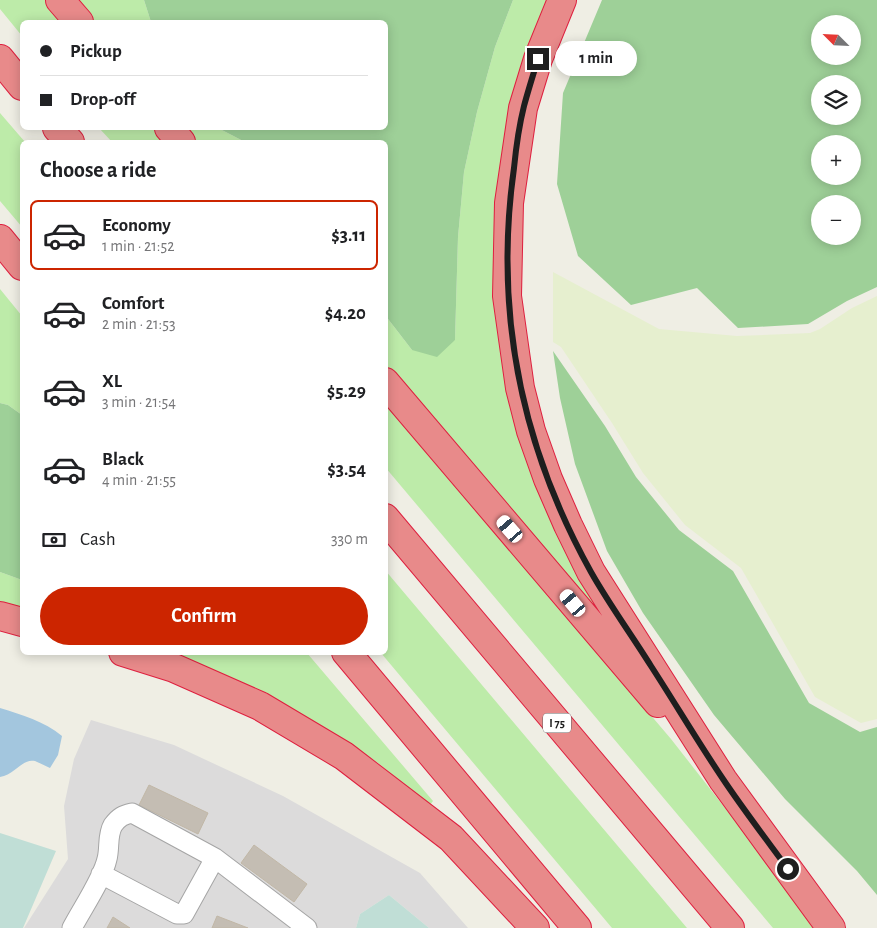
<!DOCTYPE html>
<meta charset="utf-8">
<style>
body{margin:0;font-family:"Alegreya Sans",sans-serif;background:#f6f6f6;color:#202124;height:100vh;display:flex;flex-direction:column;font-size:19px;white-space:nowrap}
*{box-sizing:border-box;margin:0}
p{font-size:16px;color:#757577}
.icon{flex:none;width:28px;height:28px;fill:none;stroke:currentColor;stroke-width:2;stroke-linecap:round;stroke-linejoin:round}
.map{position:relative;flex:1;overflow:hidden}
.panel{position:absolute;left:20px;top:140px;width:368px;height:515px;display:flex;flex-direction:column;background:#fff;border-radius:8px;box-shadow:0 2px 12px #0003}
.panel>*{flex:none}
.banner{position:absolute;left:20px;top:20px;width:368px;height:110px;border-radius:8px;box-shadow:0 2px 12px #0003;display:grid;align-content:center;height:110px;padding:0 20px;background:#fff}
.needle{width:32px;rotate:294deg}
.fabs{position:absolute;left:811px;top:15px;display:grid;gap:10px}
.fabs a{display:grid;place-items:center;width:50px;height:50px;border-radius:50%;background:#fff;box-shadow:0 2px 12px #0003;font-size:25px}
.end{position:absolute;width:22px;height:22px;margin:-11px;border:6px solid #1e1e1e;background:#fff;box-shadow:0 0 0 2px #fff}
.from{border-radius:50%}
.bubble{position:absolute;height:35px;border-radius:18px;background:#fff;box-shadow:0 2px 12px #0003;font-size:16px;font-weight:600;line-height:35px;text-align:center}
.car{position:absolute;width:15px;height:30px;margin:-15px -8px;border-radius:6px;box-shadow:0 0 4px 1px #0007;background:linear-gradient(#fff 24%,#345 0 40%,#fff 0 76%,#345 0 86%,#fff 0)}
.banner b{display:flex;align-items:center;gap:18px;height:48px;font-size:19px}
.banner b+b{border-top:1px solid #e0e0e0}
.banner i{width:12px;height:12px;background:#202124}
ul{padding:0;list-style:none}
li{display:flex;align-items:center;gap:15px;height:70px;margin:0 10px 8px;padding:0 10px;border:2px solid transparent;border-radius:8px}
li div{flex:1}
li b{display:block;font-size:19px}
li em{font-style:normal;font-weight:600}
li.active{border-color:#cc2500}
li>.icon{width:45px;height:45px;stroke-width:1.5}
h2{padding:0 20px;font-size:22px;line-height:60px}
.pay{display:flex;align-items:center;gap:12px;height:55px;padding:0 20px;font-size:19px}
.pay p{margin-inline-start:auto}
.button{display:flex;gap:10px;margin-top:auto;padding:10px 20px}
.button a{flex:1;height:58px;border-radius:30px;background:#cc2500;color:#fff;font-size:20px;font-weight:600;line-height:58px;text-align:center}
.map>svg:first-child{display:block}
.residential{fill:#dcdbdb}
.farmland{fill:#e6efcf}
.grass{fill:#bdeba9}
.forest{fill:#9ed098;fill-rule:evenodd}
.wetland{fill:#c0ded6}
.water{fill:#a3c6de}
.building{fill:#c4bdb3;stroke:#c1b7a6}
.lines{fill:none;stroke-linecap:round;stroke-linejoin:round}
.minor-casing{stroke:#a5a5a5;stroke-width:21}
.highway-casing{stroke:#de203f;stroke-width:30}
.minor{stroke:#fff;stroke-width:19}
.highway{stroke:#e88a8a;stroke-width:28}
.route{stroke:#1e1e1e;stroke-width:6}
.labels{text-anchor:middle;dominant-baseline:central;stroke-width:4;stroke-linejoin:round;paint-order:stroke}
.shield{fill:#fff;stroke:#626262;stroke-width:1}
.shield-label{font-size:12px;font-weight:bold;fill:#1e1e1e}
</style>
<div class="map">
<svg width="877" height="928" viewBox="0 0 877 928">
<rect width="100%" height="100%" fill="#efeee4"/>
<path class="residential" d="M91,720l83,25 109,51 137,77 48,55h-39l-40,-33 -29,19 -4,14h-332l44,-69 -4,-53 10,-47z"/>
<path class="farmland" d="M553,272l106,57 78,7 73,-3 10,-4 32,-21 25,-12v423l-16,4 -46,-26 -74,-129 -56,-43 -42,-52 -31,-50 -51,-76 -8,-5z"/>
<path class="grass" d="M0,0h47l19,22h-44v14l-22,-27z
M72,0h72l7,22h-60z
M513,0h39l-52,313 124,345 -239,-285v-58l27,35 43,-10 3,-103 6,-65 13,-60 18,-65z
M0,113l25,29h-3v85l-22,-26z
M99,128h56l12,14h-55z
M179,128h39l27,14h-53z
M0,289l22,27v99l-14,-10 -8,-2z
M385,402l286,337 148,189h-46l-388,-461z
M385,570l302,358h-75l-231,-275 4,-1z
M0,572l22,8v28l-22,-4z
M170,653h137l126,148 -3,4 -52,-42 -46,-30z"/>
<path class="forest" d="M144,0h369l-18,47 -18,65 -13,60 -6,65 -3,103 -18,17 -25,-7 -27,-35v-173h-140l-27,-14h167v-106h-234z
M602,0h275v287l-30,14 -39,23 -70,4 -41,-40 -66,17 -53,-49 -21,-72 6,-91zM820,24h32v32h-32zM820,84h32v32h-32zM820,144h32v32h-32zM820,204h32v32h-32z
M553,351l52,75 31,51 43,53 54,41 76,132 51,29 17,-5v168l-20,-24 -72,-72 -71,-84 -71,-102 -36,-62 -32,-87 -15,-66z
M0,403l8,2 14,10v165l-22,-8z"/>
<path class="wetland" d="M0,833l56,18 -33,77h-23z
M389,895l40,33h-73l4,-14z"/>
<path class="water" d="M0,708c22,7 44,13 62,28l-4,19 -8,13c-5,-2 -10,-5 -15,-7 -13,-3 -20,14 -35,16z"/>
<path class="building" d="M149,785l59,28 -10,21 -59,-29z
M254,845l53,39 -13,18 -53,-39z
M217,916l31,12h-36z
M113,917l17,11h-23z"/>
<g class="lines">
<defs>
<path id="minor" d="M101,874l76,40h7l31,-56
M72,928c10,-19 31,-50 35,-69 3,-11 0,-24 6,-34 6,-8 10,-10 19,-12l83,45 92,70"/>
<path id="highway" d="M60,0l19,22
M562,0l-24,59 -15,49 -14,95 -2,93 13,92 11,43 17,48 20,46 23,47 132,208 108,148
M0,59l22,27
M57,128l13,14
M169,128l12,14
M0,239l22,27
M385,382l273,321
M385,518l345,410
M0,616l22,6
M123,652l51,16 86,38 84,50 107,82 84,90
M346,652l231,276"/>
</defs>
<use href="#minor" class="minor-casing"/>
<use href="#highway" class="highway-casing"/>
<use href="#minor" class="minor"/>
<use href="#highway" class="highway"/>
</g>
<g class="lines">
<path class="route" d="M538,59c-5,16 -10,32 -14,47 -5,20 -8,42 -10,62 -20,142 7,278 77,404 18,32 40,62 60,94 24,37 47,76 72,113 20,30 43,60 65,90"/>
</g>
<g class="labels">
<rect class="shield" x="543" y="713.5" width="28" height="19" rx="4"/>
<g class="shield-label">
<text x="557" y="723">I 75</text>
</g>
</g>
</svg>
<div class="fabs">
<a><svg class="needle" viewBox="-14 -14 28 28"><path d="M0-13l5 13h-10z" fill="#e53935"/><path d="M0 13l5-13h-10z" fill="#757577"/></svg></a>
<a><svg class="icon" aria-label="layers" viewBox="0 0 24 24"><path d="M12 4l9 5-9 5-9-5zM3 14l9 5 9-5"/></svg></a>
<a>+</a>
<a>−</a>
</div>
<i class="end from" style="left:788px;top:869px"></i>
<i class="end" style="left:538px;top:59px"></i>
<div class="bubble" style="left:555px;top:41px;width:82px">1 min</div>
<i class="car" style="left:510px;top:529px;rotate:319deg"></i>
<i class="car" style="left:573px;top:603px;rotate:320deg"></i>
<div class="banner">
<b><i class="from"></i>Pickup</b>
<b><i></i>Drop-off</b>
</div>
<section class="panel">
<h2>Choose a ride</h2>
<ul>
<li class="active"><svg class="icon" aria-label="car" viewBox="0 0 24 24"><path d="M5 17H2v-5l4-1 3-4h7l3 4 3 1v5h-3M9 17h6M6 11h13"/><circle cx="7" cy="17" r="2"/><circle cx="17" cy="17" r="2"/></svg><div><b>Economy</b><p>1 min · 21:52</p></div><em>$3.11</em></li>
<li><svg class="icon" aria-label="car" viewBox="0 0 24 24"><path d="M5 17H2v-5l4-1 3-4h7l3 4 3 1v5h-3M9 17h6M6 11h13"/><circle cx="7" cy="17" r="2"/><circle cx="17" cy="17" r="2"/></svg><div><b>Comfort</b><p>2 min · 21:53</p></div><em>$4.20</em></li>
<li><svg class="icon" aria-label="car" viewBox="0 0 24 24"><path d="M5 17H2v-5l4-1 3-4h7l3 4 3 1v5h-3M9 17h6M6 11h13"/><circle cx="7" cy="17" r="2"/><circle cx="17" cy="17" r="2"/></svg><div><b>XL</b><p>3 min · 21:54</p></div><em>$5.29</em></li>
<li><svg class="icon" aria-label="car" viewBox="0 0 24 24"><path d="M5 17H2v-5l4-1 3-4h7l3 4 3 1v5h-3M9 17h6M6 11h13"/><circle cx="7" cy="17" r="2"/><circle cx="17" cy="17" r="2"/></svg><div><b>Black</b><p>4 min · 21:55</p></div><em>$3.54</em></li>
</ul>
<div class="pay"><svg class="icon" aria-label="cash" viewBox="0 0 24 24"><path d="M3 7h18v10H3z"/><circle cx="12" cy="12" r="2"/></svg>Cash<p>330 m</p></div>
<div class="button"><a>Confirm</a></div>
</section>
</div>
